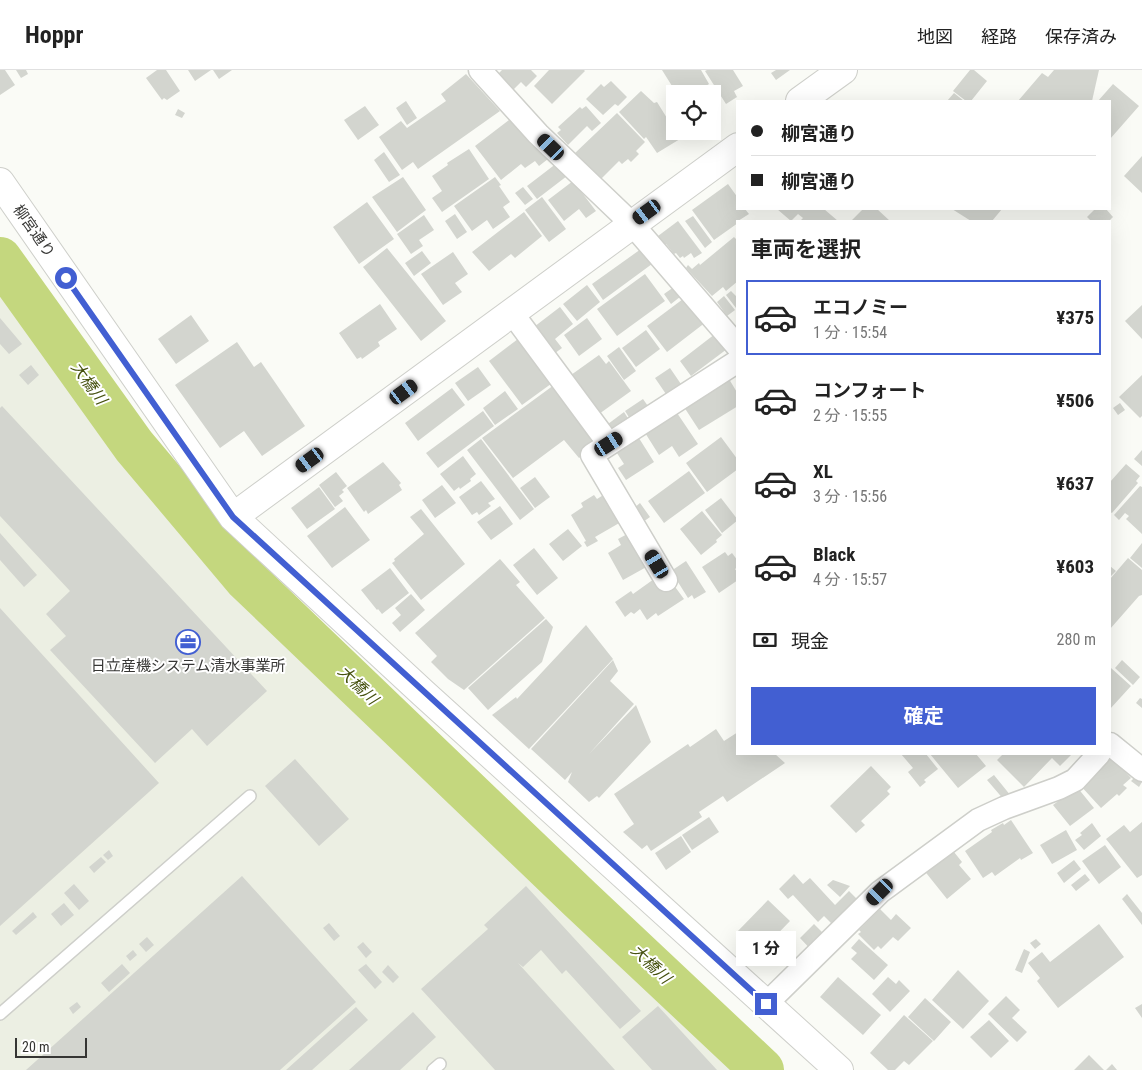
<!DOCTYPE html>
<html lang="ja">
<meta charset="utf-8">
<style>
body{margin:0;font-family:"Roboto Condensed","Noto Sans JP",sans-serif;background:#f6f6f6;color:#222;height:100vh;display:flex;flex-direction:column;font-size:19px;white-space:nowrap}
*{box-sizing:border-box;margin:0}
p{font-size:16px;color:#767676}
.icon{flex:none;width:28px;height:28px;fill:none;stroke:currentColor;stroke-width:2;stroke-linecap:round;stroke-linejoin:round}
.map{position:relative;flex:1;overflow:hidden}
.panel{position:absolute;left:736px;top:150px;width:375px;height:535px;display:flex;flex-direction:column;background:#fff;border-radius:0px;box-shadow:0 5px 20px #0002}
.panel>*{flex:none}
.banner{position:absolute;left:736px;top:30px;width:375px;height:110px;border-radius:0px;box-shadow:0 5px 20px #0002;display:grid;align-content:center;height:110px;padding:0 15px;background:#fff}
.buttons{position:absolute;left:666px;top:15px;display:grid;gap:10px}
.buttons a{display:grid;place-items:center;width:55px;height:55px;border-radius:0px;background:#fff;box-shadow:0 5px 20px #0002;font-size:25px}
.scale{position:absolute;left:15px;bottom:12px;width:72px;box-sizing:border-box;padding-left:5px;border:2px solid #363634;border-top:0;font-size:14px;line-height:18px;white-space:nowrap;color:#363634;-webkit-text-stroke:4px #fff;paint-order:stroke}
.end{position:absolute;width:22px;height:22px;margin:-11px;border:6px solid #425fd2;background:#fff;box-shadow:0 0 0 2px #fff}
.from{border-radius:50%}
.bubble{position:absolute;height:35px;border-radius:0px;background:#fff;box-shadow:0 5px 20px #0002;font-size:16px;font-weight:700;line-height:35px;text-align:center}
.car{position:absolute;width:15px;height:30px;margin:-15px -8px;border-radius:6px;box-shadow:0 0 4px 1px #0007;background:linear-gradient(#222 24%,#8ab4d8 0 40%,#222 0 76%,#8ab4d8 0 86%,#222 0)}
.banner b{display:flex;align-items:center;gap:18px;height:48px;font-size:19px}
.banner b+b{border-top:1px solid #e0e0e0}
.banner i{width:12px;height:12px;background:#222}
ul{padding:0;list-style:none}
li{display:flex;align-items:center;gap:15px;height:75px;margin:0 10px 8px;padding:0 5px;border:2px solid transparent;border-radius:0px}
li div{flex:1}
li b{display:block;font-size:19px}
li em{font-style:normal;font-weight:700}
li.selected{border-color:#425fd2}
li>.icon{width:45px;height:45px;stroke-width:1.5}
h2{padding:0 15px;font-size:22px;line-height:60px}
.pay{display:flex;align-items:center;gap:12px;height:55px;padding:0 15px;font-size:19px}
.pay p{margin-inline-start:auto}
.cta{display:flex;gap:10px;margin-top:auto;padding:10px 15px}
.cta a{flex:1;height:58px;border-radius:0px;background:#425fd2;color:#fff;font-size:20px;font-weight:700;line-height:58px;text-align:center}
header{display:flex;align-items:center;gap:30px;box-sizing:border-box;height:70px;padding:0 25px;background:#fff;border-bottom:1px solid #e0e0e0}
header strong{font-size:24px}
nav{display:flex;gap:28px;margin-inline-start:auto;font-size:18px}
.map>svg:first-child{display:block}
.built{fill:#ecefe3}
.lines{fill:none;stroke-linecap:round;stroke-linejoin:round}
.river{stroke:#c4d77e;stroke-width:44}
.building{fill:#d3d5cf}
.service-casing{stroke:#cecfca;stroke-width:14}
.minor-casing{stroke:#cecfca;stroke-width:25}
.tertiary-casing{stroke:#cecfca;stroke-width:30}
.service{stroke:#fff;stroke-width:11}
.minor{stroke:#fff;stroke-width:22}
.tertiary{stroke:#fff;stroke-width:28}
.route{stroke:#425fd2;stroke-width:6}
.labels{text-anchor:middle;dominant-baseline:central;stroke-width:4;stroke-linejoin:round;paint-order:stroke}
.street-label{font-size:15px;fill:#363634;stroke:#fff}
.poi-label{font-size:15px;fill:#363634;stroke:#fff}
.water-label{font-size:16px;font-style:italic;fill:#46510f;stroke:#fff}
</style>
<header>
<strong>Hoppr</strong>
<nav><a>地図</a><a>経路</a><a>保存済み</a></nav>
</header>
<div class="map">
<svg width="1142" height="1000" viewBox="0 0 1142 1000">
<rect width="100%" height="100%" fill="#fafbf6"/>
<path class="built" d="M0,200l220,304 537,496h-757z"/>
<g class="lines">
<path class="river" d="M0,189l134,187 112,133 334,320 182,171"/>
</g>
<path class="building" d="M0,0h5l10,15 -15,10z
M16,0h10l2,4 -7,4z
M157,0h9l14,21 -13,9 -3,-2 -2,2 -16,-22z
M188,0h23l-16,11z
M213,0h19l-13,9z
M502,0h29l6,6 -11,11 -5,-5 -9,9 -16,-15z
M549,0h35l1,1 -33,33 -18,-18z
M662,0h39l8,14 -16,10h-16z
M707,0h26l10,16 -9,5 3,6 -11,7 -21,-33z
M776,0h14l-14,10 -5,-7z
M970,0h4l13,11 -16,20h-5l-13,-10z
M1054,0h45l-7,31h-74l24,-28 6,4z
M466,4l34,37 -82,58 -5,-7 -11,8 -23,-33 22,-16 6,7 39,-27 -5,-7z
M611,11l16,16 -9,9 -3,-2 -12,11 -17,-16 15,-15 3,3z
M1113,14l26,22 -29,33v-38h-12z
M641,21l13,12 3,-1 23,37 -23,14 -11,-16 -2,2 -25,-27z
M954,23l10,8h-17z
M406,31l11,17 -10,7 -11,-17z
M365,36l14,19 -21,15 -14,-20z
M586,36l15,17 -9,8 -5,-5 -19,19 -11,-12 4,-3 -3,-3 22,-20 2,2z
M178,39l7,4 -3,5 -7,-3z
M617,43l28,29 -9,9 3,3 -8,8 -3,-3 -6,5 -3,-3 -20,20 -25,-27z
M513,47l15,15 20,27 -9,7 -4,-5 -10,7 -4,-4 -20,16 -26,-34z
M469,79l20,30 -47,33 -10,-14 10,-7 -10,-15 16,-11 -1,-2z
M384,82l16,23 -11,7 -15,-22z
M1142,86v37l-18,-17z
M557,93l10,13 -30,23 -10,-13z
M403,107l23,33 -29,22 -25,-35z
M495,107l6,8 -2,1 11,16 -7,5 7,10 -17,12 -6,-9 -15,11 -18,-25z
M573,111l23,30 -10,7 -7,-9 -15,12 -16,-21z
M728,114l10,14v11h7l4,5 -11,7v2l-24,17 -22,-30z
M523,117l10,12 -8,6 -10,-12z
M542,127l24,32 -17,13 -24,-32z
M367,132l27,37 -35,25 -26,-37z
M777,139h47l14,12h-38l3,-3 -5,-4 -7,7z
M863,139h14l13,12h-39z
M952,139h50l-10,12h-21z
M1095,139h11l7,8 -4,4h-18l-4,-4z
M524,142l18,24 -27,22 -4,-4 -22,17 -17,-19z
M455,144l12,18 -10,7 -12,-18z
M424,145l10,15 -15,10 4,6 -12,8 -14,-20z
M693,146l19,26 -7,6 -20,-27z
M678,151l24,32 -8,5 -3,-5 -7,5 -1,-2 -3,2 -4,-5 -2,1 -8,-10 -2,1 -6,-9z
M734,167l4,4v40l-12,10 -3,-4 -11,9 -26,-28 2,-3 4,4 7,-6 1,2z
M387,178l59,73 -25,20 -58,-74z
M641,179l11,15 -49,36 -11,-16z
M422,181l9,12 -17,13 -9,-13z
M453,182l15,22 -13,9 7,9 -19,13 -22,-31z
M645,204l20,27 -48,35 -20,-27z
M678,214l7,9 -14,11 -7,-10z
M587,215l13,17 -23,19 -14,-17z
M731,221l7,7v8l-2,2 -10,-13z
M687,226l19,26 -39,30 -20,-26z
M724,226l11,14 -8,6 -10,-14z
M380,234l17,25 -19,13 2,4 -18,13 -1,-2 -4,2 -18,-26z
M1142,235v34l-17,-18z
M560,237l13,17 -18,15 7,9 -11,8 -21,-26z
M191,245l18,26 -33,23 -18,-25z
M0,248l22,26 -13,10 -9,-10z
M587,248l15,21 -23,17 -15,-21z
M646,260l14,19 -24,18 -14,-19z
M715,264l12,15 -36,27 -11,-15z
M522,266l33,45 -33,24 -33,-44z
M237,272l17,25 7,-5 44,64 -43,30 -18,-25 -24,17 -45,-63z
M619,277l17,24 -12,9 -17,-24z
M599,285l7,9 3,-3 22,30 -32,23 -28,-39z
M31,295l8,10 -11,10 -9,-10z
M478,297l13,18 -23,16 -13,-18z
M670,298l13,19 -15,10 -13,-19z
M1142,305v41l-2,2 -21,-21z
M729,309l9,15v12l-39,24 -15,-23z
M554,315l47,56 -22,17 -15,-18 -51,38 -31,-40z
M452,318l13,17 -47,36 -13,-18z
M505,321l13,18 -23,16 -12,-17z
M643,329l7,10 -18,13 -7,-11z
M1120,333l5,7 -7,5 -5,-7z
M2,336l265,285 -60,55 -15,-17 -37,34 -105,-113 16,-14 -20,-22 24,-23 -70,-75v-108z
M673,337l25,37 -19,13 -7,-11 -13,9 -17,-27z
M483,341l11,15 -56,42 -12,-15z
M624,342l7,11 -16,11 -7,-10z
M637,365l17,27 -28,18 -8,-12 6,-4 -9,-14z
M721,367l17,23v9l-31,23 -21,-29z
M481,369l53,70 -14,11 -53,-70z
M1142,380v16l-8,-7z
M463,386l13,18 -6,5 1,2 -11,8 -1,-2 -5,4 -14,-17z
M383,392l18,21 -2,2 3,5 -34,24 -2,-4 -2,2 -17,-24z
M1126,394l14,12 -4,5 2,2 -26,30 -2,-1v-30z
M689,401l16,22 -41,30 -16,-22z
M336,402l11,14 -5,4 2,2 -5,4 4,5 -8,6 -16,-22z
M535,407l15,20 -15,11 -15,-20z
M481,411l14,18 -7,4 3,3 -12,9 -2,-3 -5,3 -13,-18z
M442,415l14,18 -21,15 -13,-18z
M1140,416l2,1v47l-16,-15 3,-3 -4,-3 -6,7 -5,-5z
M319,417l16,22 -28,20 -16,-21z
M605,424l16,28 -26,15 3,4 -11,6 -3,-5 2,-1 -15,-26 12,-8 -2,-4 13,-8 3,4z
M721,428l17,22 -16,13 -17,-23z
M640,433l10,14 -7,5 -9,-14z
M500,436l13,18 -22,16 -14,-18z
M345,437l25,33 -38,28 -25,-32z
M421,439l44,55 -44,36 -29,-37 3,-2 -1,-2 30,-25 -14,-17z
M702,441l20,24 -6,5 1,2 -16,13 -21,-26z
M568,459l14,17 -19,15 -14,-17z
M631,462l19,33 -27,15 -15,-27 13,-8 -3,-6z
M0,463l37,42 -13,12 -24,-27z
M1142,473v25l-12,-10z
M534,478l24,30 -21,17 -24,-30z
M725,482l3,4 4,-3 6,8v6l-3,2 3,4v7l-19,13 -17,-26z
M1128,488l14,12v25l-3,1 -29,33v-50z
M500,489l20,23 -4,3 29,33 -81,72 -16,-11 -17,-17 6,-6 -22,-23z
M686,491l20,31 -12,7 -2,-4 -4,3 -17,-27z
M1110,496l6,5 -6,6z
M390,498l19,25 -27,21 -4,-5 -1,1 -16,-20z
M654,509l16,1 14,19 -26,17 -2,-3 -9,7 -7,-11 -6,5 -3,-2 -6,5 -10,-15 16,-11 2,3z
M411,524l14,16 -25,22 -8,-9 9,-8 -6,-7z
M0,538l159,175 -159,143z
M546,549l7,8 -11,35 -54,48 -20,-22z
M586,555l27,34 -84,90 -37,-34 24,-18 1,2z
M613,590l5,11 -8,10 24,23 -45,50 47,-49 15,37 -52,56 -2,-2 -8,6 -21,-20 4,-10 -7,8 -34,-31z
M1122,590l18,17 -7,8 -18,-17z
M1111,598l20,18 -21,23v-40z
M1140,628l2,1v9l-6,-5z
M716,659l8,12 14,-9v22h37l10,9 -58,39 -4,-6 -24,16 3,5 -51,34 -4,-6 -5,4 -19,-17 11,-8 -20,-30 74,-50 2,3z
M901,684h25l12,15 -14,11 2,2 -6,5 -12,-15 5,-4z
M930,684h46l10,12 -28,22z
M1003,684h69l-12,12 -8,-8 -28,29 -27,-27z
M1110,685l21,23 -8,7 4,3 -8,8 -2,-2 -16,14 -22,-24z
M295,689l54,60 -30,27 -54,-60z
M871,696l20,21 -4,4 3,3 -29,27 4,4 -9,8 -26,-27z
M994,705l17,21 -6,5 -18,-21z
M1137,705l5,4v3l-3,5 -8,-6z
M1077,717l17,21 -24,18 -17,-21z
M709,747l10,15 -27,18 -10,-15z
M1011,750l22,33 -12,7 -1,-2 -25,18 -3,-4 -9,6 -18,-27 27,-19 -1,-2 12,-7 1,2z
M1142,752v53l-5,3 -31,-39 18,-14 6,7z
M1092,753l9,13 -17,14 -9,-10 7,-5 -2,-2z
M1066,760l11,20 -25,14 -12,-19z
M681,766l10,16 -25,18 -11,-17z
M1105,775l16,22 -22,17 -17,-23z
M950,777l12,15 -3,3 12,14 -24,20 -24,-30z
M109,780l4,6 -5,4 -5,-5z
M101,787l5,5 -12,11 -5,-6z
M1074,790l7,9 -17,14 -7,-10z
M794,804l9,10 7,-6 25,27 14,-14 9,9 -26,24 -8,-8 -6,6 -25,-27 -5,4 -9,-10z
M1085,804l5,6 -14,11 -5,-6z
M242,806l114,126 -76,68h-254z
M833,810l17,6 -10,11 -13,-12z
M74,814l15,17 -10,9 -15,-17z
M526,816l115,125 -21,18 -54,-59 -4,4 -21,-24 -18,17 -5,-4 97,107h-120l-74,-81 67,-60 -4,-4z
M1127,824l15,19v12l-20,-26z
M768,830l22,21 -32,33 -22,-21z
M64,833l10,12 -13,11 -10,-12z
M880,839l11,11 5,-6 15,14 -13,13 -5,-4 -12,12 -3,-3 -4,4 -16,-16 3,-2 -2,-2z
M33,842l4,5 -21,18 -4,-4z
M329,853l11,13 -6,5 -11,-13z
M814,854l14,14 -14,15 -14,-15z
M1099,854l25,33 -66,51 -21,-27 3,-3 -12,-15 14,-11 8,10z
M147,867l7,8 -8,7 -7,-8z
M859,869l29,26 -14,15 -23,-21 6,-6 -6,-5z
M1036,869l5,5 -6,5 -5,-6z
M363,872l9,10 -6,6 -9,-11z
M1024,879l6,3 -8,21 -7,-3z
M133,880l4,5 -7,6 -4,-5z
M122,894l8,9 -21,19 -8,-9z
M366,894l16,18 -7,7 -17,-19z
M388,895l11,12 -6,6 -11,-11z
M958,900l31,31 -26,28 -31,-29z
M838,907l43,38 -18,20 -43,-38z
M888,907l8,7 3,-4 11,11 -20,21 -18,-18z
M1006,926l14,14 -8,8 15,14 -10,10 -29,-28z
M925,928l26,24 -17,19 -26,-24z
M77,932l4,5 -8,7 -4,-6z
M1142,934v14l-7,-10z
M658,936l59,64h-65l-30,-33z
M356,937l12,13 -56,50h-26z
M413,942l23,25 -36,33h-51z
M904,945l29,26 -24,24 -5,-4 -9,9h-7l-18,-17z
M989,950l20,21 -18,17 -21,-21z
M1089,985l15,15h-30z
M1112,994l5,6h-11z"/>
<g class="lines">
<defs>
<path id="service" d="M0,944l250,-218
M433,1000l7,-6"/>
<path id="minor" d="M480,0l58,64 94,90 106,123
M512,243l97,131
M666,510l-74,-125 146,-94
M1110,674l32,26
M766,934l114,-112 98,-72 26,-12 55,-20 16,-8 24,-26"/>
<path id="tertiary" d="M800,31l43,-31
M0,112l233,335 190,176 416,377
M233,447l505,-370"/>
</defs>
<use href="#service" class="service-casing"/>
<use href="#minor" class="minor-casing"/>
<use href="#tertiary" class="tertiary-casing"/>
<use href="#service" class="service"/>
<use href="#minor" class="minor"/>
<use href="#tertiary" class="tertiary"/>
</g>
<g class="lines">
<path class="route" d="M66,208l167,239 533,487"/>
</g>
<defs>
<symbol id="office-ring" viewBox="-11 -11 22 22"><circle r="9.5" fill="#fff" stroke="#425fd2" stroke-width="1.5"/><path d="M-6-3h4V-5.5h4V-3h4V5H-6ZM-1-4.5V-3h2v-1.5ZM-6 0V1H6V0Z" fill="#425fd2"/></symbol>
</defs>
<g fill-rule="evenodd">
<use href="#office-ring" x="174" y="558" width="28" height="28"/>
</g>
<g class="labels">
<g class="street-label">
<text transform="translate(34 161) rotate(55)">柳宮通り</text>
</g>
<g class="poi-label">
<text x="188" y="596">日立産機システム清水事業所</text>
</g>
<g class="water-label">
<text transform="translate(89 313) rotate(54)">大橋川</text>
<text transform="translate(358 615) rotate(44)">大橋川</text>
<text transform="translate(651 894) rotate(44)">大橋川</text>
</g>
</g>
</svg>
<div class="buttons">
<a><svg class="icon" aria-label="locate" viewBox="0 0 24 24"><circle cx="12" cy="12" r="6"/><path d="M12 2v4M12 18v4M2 12h4M18 12h4"/></svg></a>
</div>
<div class="scale">20 m</div>
<i class="end from" style="left:66px;top:208px"></i>
<i class="end" style="left:766px;top:934px"></i>
<div class="bubble" style="left:736px;top:861px;width:60px">1 分</div>
<i class="car" style="left:551px;top:77px;rotate:314deg"></i>
<i class="car" style="left:647px;top:142px;rotate:234deg"></i>
<i class="car" style="left:404px;top:322px;rotate:54deg"></i>
<i class="car" style="left:609px;top:374px;rotate:57deg"></i>
<i class="car" style="left:310px;top:390px;rotate:234deg"></i>
<i class="car" style="left:657px;top:494px;rotate:329deg"></i>
<i class="car" style="left:880px;top:822px;rotate:225deg"></i>
<div class="banner">
<b><i class="from"></i>柳宮通り</b>
<b><i></i>柳宮通り</b>
</div>
<section class="panel">
<h2>車両を選択</h2>
<ul>
<li class="selected"><svg class="icon" aria-label="car" viewBox="0 0 24 24"><path d="M5 17H2v-5l4-1 3-4h7l3 4 3 1v5h-3M9 17h6M6 11h13"/><circle cx="7" cy="17" r="2"/><circle cx="17" cy="17" r="2"/></svg><div><b>エコノミー</b><p>1 分 · 15:54</p></div><em>¥375</em></li>
<li><svg class="icon" aria-label="car" viewBox="0 0 24 24"><path d="M5 17H2v-5l4-1 3-4h7l3 4 3 1v5h-3M9 17h6M6 11h13"/><circle cx="7" cy="17" r="2"/><circle cx="17" cy="17" r="2"/></svg><div><b>コンフォート</b><p>2 分 · 15:55</p></div><em>¥506</em></li>
<li><svg class="icon" aria-label="car" viewBox="0 0 24 24"><path d="M5 17H2v-5l4-1 3-4h7l3 4 3 1v5h-3M9 17h6M6 11h13"/><circle cx="7" cy="17" r="2"/><circle cx="17" cy="17" r="2"/></svg><div><b>XL</b><p>3 分 · 15:56</p></div><em>¥637</em></li>
<li><svg class="icon" aria-label="car" viewBox="0 0 24 24"><path d="M5 17H2v-5l4-1 3-4h7l3 4 3 1v5h-3M9 17h6M6 11h13"/><circle cx="7" cy="17" r="2"/><circle cx="17" cy="17" r="2"/></svg><div><b>Black</b><p>4 分 · 15:57</p></div><em>¥603</em></li>
</ul>
<div class="pay"><svg class="icon" aria-label="cash" viewBox="0 0 24 24"><path d="M3 7h18v10H3z"/><circle cx="12" cy="12" r="2"/></svg>現金<p>280 m</p></div>
<div class="cta"><a>確定</a></div>
</section>
</div>
